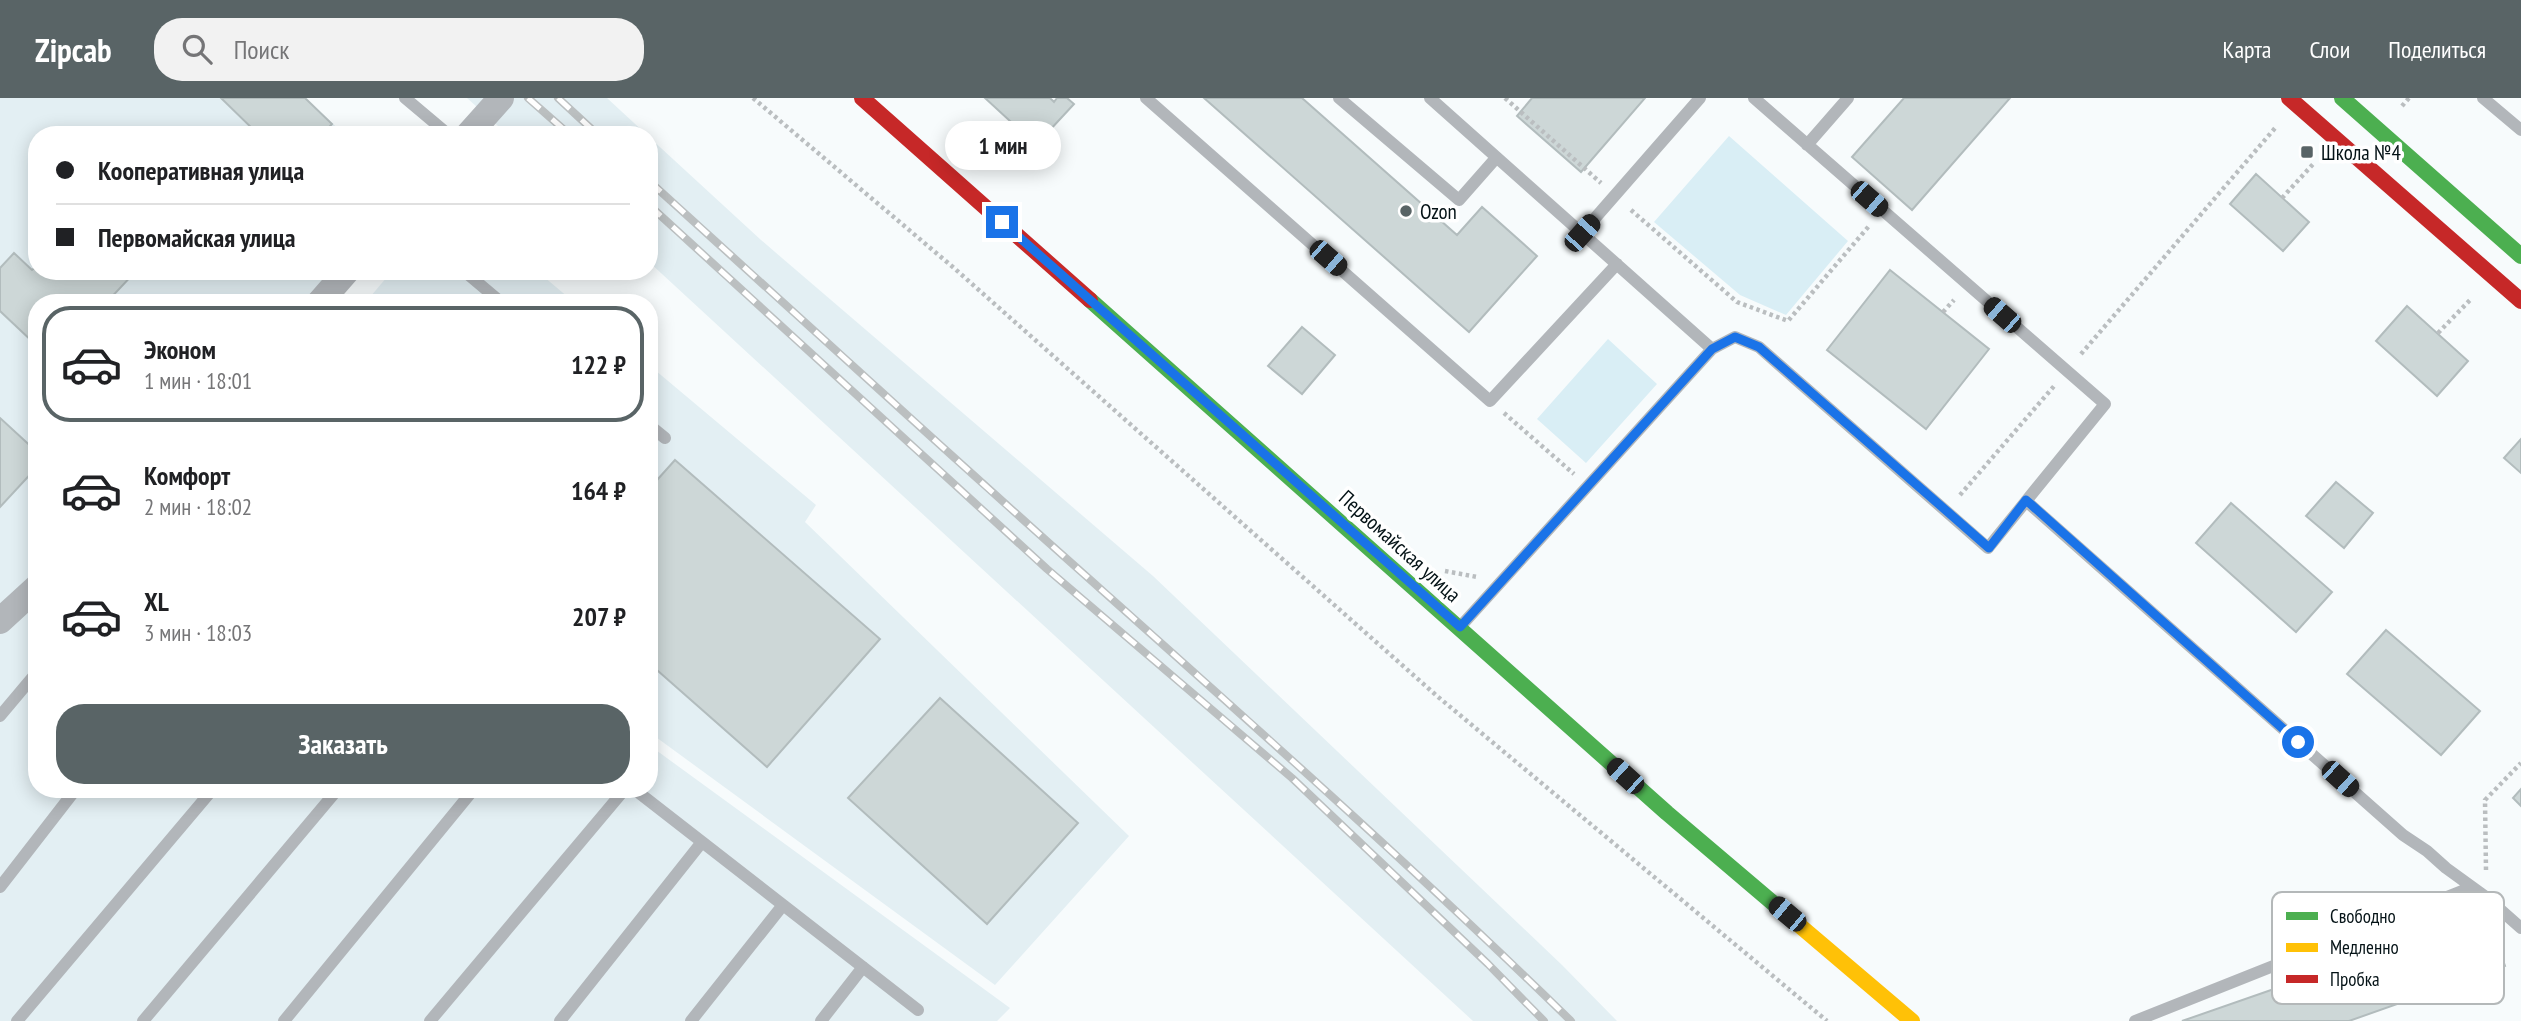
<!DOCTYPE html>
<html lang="ru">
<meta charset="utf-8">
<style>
body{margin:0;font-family:"PT Sans Narrow",sans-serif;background:#f2f2f2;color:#202124;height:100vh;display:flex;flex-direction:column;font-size:26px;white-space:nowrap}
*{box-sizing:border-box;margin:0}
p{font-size:23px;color:#757577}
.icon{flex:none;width:38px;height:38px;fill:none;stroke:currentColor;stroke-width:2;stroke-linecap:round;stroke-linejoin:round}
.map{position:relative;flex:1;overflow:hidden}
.drawer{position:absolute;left:28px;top:196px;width:630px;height:504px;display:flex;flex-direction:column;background:#fff;border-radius:28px;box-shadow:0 4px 18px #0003}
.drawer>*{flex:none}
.top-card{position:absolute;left:28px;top:28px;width:630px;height:154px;border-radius:28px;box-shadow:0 4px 18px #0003;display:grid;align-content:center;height:154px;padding:0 28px;background:#fff}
.end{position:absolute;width:32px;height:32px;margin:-16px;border:9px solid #1a73e8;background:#fff;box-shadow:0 0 0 4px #fff}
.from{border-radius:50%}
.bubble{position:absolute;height:49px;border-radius:24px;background:#fff;box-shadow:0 4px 18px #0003;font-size:23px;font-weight:800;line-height:49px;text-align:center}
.car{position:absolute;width:21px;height:42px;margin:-21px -10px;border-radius:9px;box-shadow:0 0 5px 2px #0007;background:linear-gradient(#222 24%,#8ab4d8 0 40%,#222 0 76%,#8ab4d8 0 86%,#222 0)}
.top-card b{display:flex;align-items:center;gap:24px;height:66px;font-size:26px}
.top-card b+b{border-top:2px solid #e0e0e0}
.top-card i{width:18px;height:18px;background:#202124}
ul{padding:12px 0 0;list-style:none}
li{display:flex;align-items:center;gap:21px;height:116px;margin:0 14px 10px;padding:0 14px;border:4px solid transparent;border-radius:28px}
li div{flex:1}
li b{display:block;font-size:26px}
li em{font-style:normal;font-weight:800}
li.active{border-color:#596466}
li>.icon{width:63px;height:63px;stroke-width:1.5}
.cta{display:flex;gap:14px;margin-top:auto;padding:14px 28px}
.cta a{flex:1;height:80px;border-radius:28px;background:#596466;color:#fff;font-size:28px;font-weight:800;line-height:80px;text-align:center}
header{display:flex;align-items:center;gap:42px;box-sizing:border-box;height:98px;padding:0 35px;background:#596466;color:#fff}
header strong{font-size:33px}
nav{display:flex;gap:38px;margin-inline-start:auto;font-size:24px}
.search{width:490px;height:63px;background:#f2f2f2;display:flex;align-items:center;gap:18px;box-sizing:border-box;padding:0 24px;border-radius:28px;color:#757577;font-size:26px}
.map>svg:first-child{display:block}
.built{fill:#e3eff3}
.green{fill:#d9eef5}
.building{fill:#cdd7d7;stroke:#b2bcbd;stroke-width:2}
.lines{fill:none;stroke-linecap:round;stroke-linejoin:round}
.path{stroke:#babec0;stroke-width:4.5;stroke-dasharray:3.5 3.5;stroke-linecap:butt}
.lane{stroke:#b2b6ba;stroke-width:12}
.street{stroke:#b2b6ba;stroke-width:26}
.fast{stroke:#4caf50;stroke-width:16}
.slow{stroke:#ffc107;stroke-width:16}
.jam{stroke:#c62828;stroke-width:16}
.rail-casing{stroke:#bbbfc0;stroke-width:8}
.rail{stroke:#fff;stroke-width:5;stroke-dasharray:16;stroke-linecap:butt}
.route{stroke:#1a73e8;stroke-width:9}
.poi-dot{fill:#596466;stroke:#fff;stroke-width:2.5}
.labels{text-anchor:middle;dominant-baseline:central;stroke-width:7;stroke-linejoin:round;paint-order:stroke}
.poi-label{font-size:21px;fill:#041216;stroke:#fff;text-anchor:start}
.street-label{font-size:21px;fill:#041216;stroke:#fff}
.key{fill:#fff;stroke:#b4b8b9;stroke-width:2}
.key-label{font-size:19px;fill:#041216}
</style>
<header>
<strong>Zipcab</strong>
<div class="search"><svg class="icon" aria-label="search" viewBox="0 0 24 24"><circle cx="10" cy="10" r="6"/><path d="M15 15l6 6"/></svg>Поиск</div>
<nav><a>Карта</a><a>Слои</a><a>Поделиться</a></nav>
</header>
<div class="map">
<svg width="2521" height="923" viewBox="0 0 2521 923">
<rect width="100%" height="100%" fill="#f7fbfc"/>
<path class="built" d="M0,0h305l40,37h-308v136h310l-28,32h-282v486h612v-44l361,263 -13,13h-997z
M467,0h140l40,37h-139z
M649,39l112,103 392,336 409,389 55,56h-144l-824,-759z
M392,173h145l38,32h-210z
M649,267l167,140 -11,17 324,314 -134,149 -346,-253z"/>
<path class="green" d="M1729,38l119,105 -62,74 -46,-20 -86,-73z
M1608,241l49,45 -71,79 -49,-44z"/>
<path class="building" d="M221,0h84l27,26 -10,11h-63z
M985,0h65l4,4 3,-4h10l7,6 -38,41z
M1204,0h98l155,137 25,-28 55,49 -68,76z
M1532,0h113l-64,74 -64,-56z
M1904,0h106l-98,112 -60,-53z
M2256,76l53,48 -26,29 -53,-47z
M14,155l18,17 5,-4v5h99l-30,32h-69v43l-37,-35v-43z
M1890,172l99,79 -63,80 -99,-79z
M2407,208l61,55 -31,35 -61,-55z
M1302,229l33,28 -33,39 -34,-28z
M0,320l37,34v15l-37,40z
M2521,341v34l-17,-15z
M675,362l205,179 -113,128 -118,-104v-174z
M2336,384l37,31 -29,35 -38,-32z
M2231,405l101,89 -36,40 -100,-89z
M2386,532l94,81 -39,44 -94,-81z
M940,600l138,125 -91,101 -139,-126z
M2521,691v17l-8,-8z
M2487,817l18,51 -156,55h-167z"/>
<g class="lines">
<path class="path" d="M753,0l201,170 483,428 390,325
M1505,0l96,85
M2402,8l7,-8
M2282,100l33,-36
M1631,112l106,92 51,19 81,-95
M1943,214l11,-12
M2438,235l33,-34
M2081,256l195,-227
M1504,315l70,61
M1960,397l95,-110
M1445,473l32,6
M2486,772l-1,-70 36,-37"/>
<path class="lane" d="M405,0l44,37
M1146,0l344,303 127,-137
M1339,0l120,102 37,-42
M1430,0l282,251
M2483,0l38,32
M1807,47l41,-47
M1582,135l118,-135
M464,173l38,32
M649,327l16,13
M2026,403l377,334 24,16 19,17 40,29 35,31
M1460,529l252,-278 23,-12 24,10 229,201 117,-144 -351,-306
M0,618l37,-44
M634,691l284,221
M0,789l76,-98
M17,923l196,-232
M143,923l195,-232
M284,923l190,-232
M430,923l195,-232
M560,923l142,-179
M691,923l92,-116
M821,923l42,-54
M2135,923l337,-134"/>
<path class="street" d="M468,37l33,-37
M319,205l28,-32
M0,523l37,-34"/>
<path class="fast" d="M2342,0l179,158
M1090,202l577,513 119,101"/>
<path class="slow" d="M1786,816l126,107"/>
<path class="jam" d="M862,0l228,202
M2289,0l232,203"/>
<defs>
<path id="rail" d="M528,0l42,37
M558,0l40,37
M649,83c133,120 266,242 400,362 176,157 353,313 522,478
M649,107l398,364 245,209 196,186 56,57"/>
</defs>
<use href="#rail" class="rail-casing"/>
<use href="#rail" class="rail"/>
</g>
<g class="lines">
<path class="route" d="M1002,124l458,405 252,-278 23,-12 24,10 230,201 37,-48 272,242"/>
</g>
<g class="poi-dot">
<rect x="2300" y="47" width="14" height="14" rx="3.5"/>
<circle cx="1406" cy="113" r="7"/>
</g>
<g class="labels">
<g class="poi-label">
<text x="2321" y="54">Школа №4</text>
<text x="1420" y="113">Ozon</text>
</g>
<g class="street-label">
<text transform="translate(1400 448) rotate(42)">Первомайская улица</text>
</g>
</g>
<rect x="2272" y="794" width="232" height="112" rx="10" class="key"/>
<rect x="2286" y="814" width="32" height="8" fill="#4caf50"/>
<rect x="2286" y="845" width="32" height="9" fill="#ffc107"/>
<rect x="2286" y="877" width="32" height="8" fill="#c62828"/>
<g class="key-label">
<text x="2330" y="825">Свободно</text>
<text x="2330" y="856">Медленно</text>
<text x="2330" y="888">Пробка</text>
</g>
</svg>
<i class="end from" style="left:2298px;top:644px"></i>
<i class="end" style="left:1002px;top:124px"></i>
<div class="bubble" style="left:945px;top:23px;width:116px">1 мин</div>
<i class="car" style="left:1869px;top:101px;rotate:131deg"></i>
<i class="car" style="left:1582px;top:135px;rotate:42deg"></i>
<i class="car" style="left:1328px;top:160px;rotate:131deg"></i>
<i class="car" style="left:2002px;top:217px;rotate:311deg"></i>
<i class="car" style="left:1625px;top:678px;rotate:312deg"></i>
<i class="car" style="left:2340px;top:681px;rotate:132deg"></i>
<i class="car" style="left:1787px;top:816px;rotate:310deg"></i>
<div class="top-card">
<b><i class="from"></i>Кооперативная улица</b>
<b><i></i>Первомайская улица</b>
</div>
<section class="drawer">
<ul>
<li class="active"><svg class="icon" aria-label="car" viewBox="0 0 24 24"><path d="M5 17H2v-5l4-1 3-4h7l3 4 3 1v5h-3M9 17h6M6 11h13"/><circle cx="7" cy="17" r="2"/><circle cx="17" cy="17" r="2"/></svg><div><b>Эконом</b><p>1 мин · 18:01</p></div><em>122 ₽</em></li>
<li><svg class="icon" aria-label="car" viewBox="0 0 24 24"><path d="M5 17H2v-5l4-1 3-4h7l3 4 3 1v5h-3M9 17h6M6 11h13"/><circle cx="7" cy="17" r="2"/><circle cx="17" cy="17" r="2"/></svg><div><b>Комфорт</b><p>2 мин · 18:02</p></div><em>164 ₽</em></li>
<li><svg class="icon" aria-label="car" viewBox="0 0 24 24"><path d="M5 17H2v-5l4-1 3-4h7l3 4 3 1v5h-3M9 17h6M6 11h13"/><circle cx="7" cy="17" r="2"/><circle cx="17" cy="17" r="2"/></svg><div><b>XL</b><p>3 мин · 18:03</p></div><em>207 ₽</em></li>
</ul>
<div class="cta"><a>Заказать</a></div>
</section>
</div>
